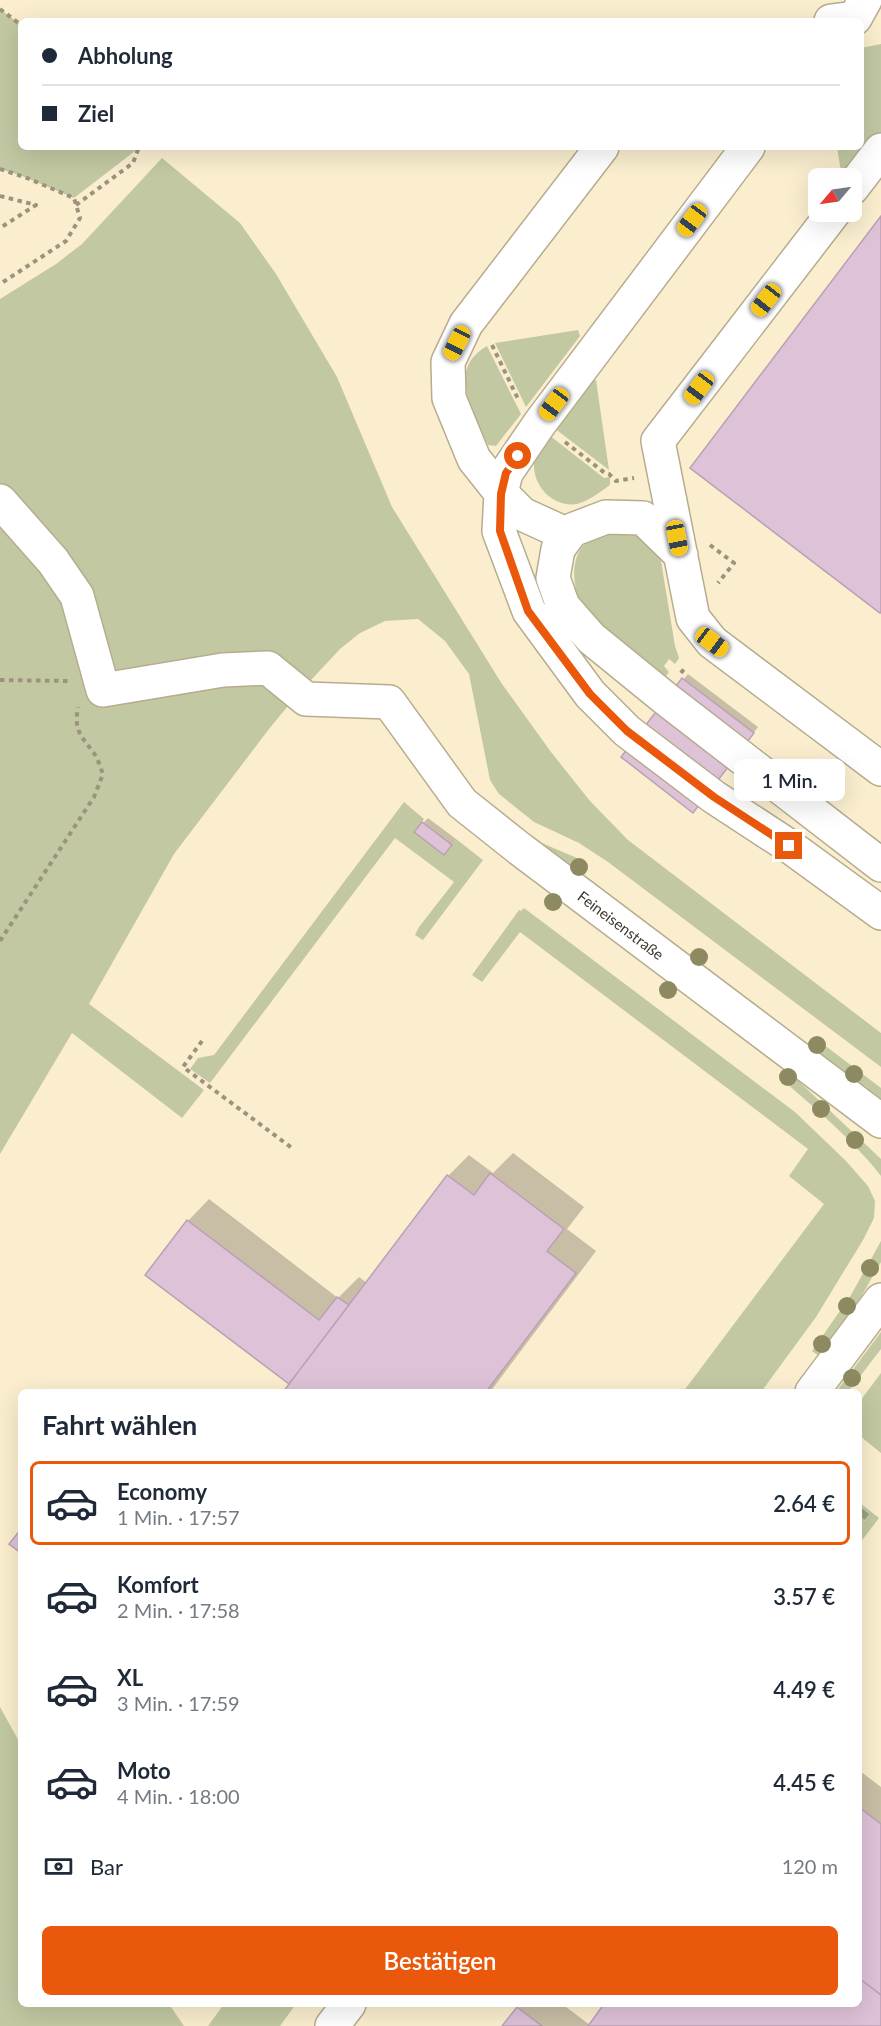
<!DOCTYPE html>
<html lang="de">
<meta charset="utf-8">
<style>
body{margin:0;font-family:Lato,sans-serif;background:#f2f2f3;color:#1f2937;height:100vh;display:flex;flex-direction:column;font-size:22px;white-space:nowrap}
*{box-sizing:border-box;margin:0}
p{font-size:20px;color:#747a83}
.icon{flex:none;width:33px;height:33px;fill:none;stroke:currentColor;stroke-width:2;stroke-linecap:round;stroke-linejoin:round}
.map{position:relative;flex:1;overflow:hidden}
.panel{position:absolute;left:18px;top:1389px;width:844px;height:618px;display:flex;flex-direction:column;background:#fff;border-radius:9px;box-shadow:0 6px 24px #0002}
.panel>*{flex:none}
.hud{position:absolute;left:18px;top:18px;width:846px;height:132px;border-radius:9px;box-shadow:0 6px 24px #0002;display:grid;align-content:center;height:132px;padding:0 24px;background:#fff}
.needle{width:39px;rotate:241deg}
.fabs{position:absolute;left:808px;top:168px;display:grid;gap:12px}
.fabs a{display:grid;place-items:center;width:54px;height:54px;border-radius:9px;background:#fff;box-shadow:0 6px 24px #0002;font-size:30px}
.end{position:absolute;width:27px;height:27px;margin:-14px;border:8px solid #ea580c;background:#fff;box-shadow:0 0 0 3px #fff}
.from{border-radius:50%}
.bubble{position:absolute;height:42px;border-radius:9px;background:#fff;box-shadow:0 6px 24px #0002;font-size:20px;font-weight:600;line-height:42px;text-align:center}
.car{position:absolute;width:18px;height:36px;margin:-18px -9px;border-radius:8px;box-shadow:0 0 4px 2px #0007;background:linear-gradient(#f5c518 24%,#345 0 40%,#f5c518 0 76%,#345 0 86%,#f5c518 0)}
.hud b{display:flex;align-items:center;gap:21px;height:57px;font-size:22px}
.hud b+b{border-top:2px solid #e0e1e3}
.hud i{width:15px;height:15px;background:#1f2937}
ul{padding:0;list-style:none}
li{display:flex;align-items:center;gap:18px;height:84px;margin:0 12px 9px;padding:0 12px;border:3px solid transparent;border-radius:9px}
li div{flex:1}
li b{display:block;font-size:22px}
li em{font-style:normal;font-weight:600}
li.current{border-color:#ea580c}
li>.icon{width:54px;height:54px;stroke-width:1.5}
h2{padding:0 24px;font-size:27px;line-height:72px}
.pay{display:flex;align-items:center;gap:15px;height:66px;padding:0 24px;font-size:22px}
.pay p{margin-inline-start:auto}
.cta{display:flex;gap:12px;margin-top:auto;padding:12px 24px}
.cta a{flex:1;height:69px;border-radius:9px;background:#ea580c;color:#fff;font-size:24px;font-weight:600;line-height:69px;text-align:center}
.map>svg:first-child{display:block}
.green{fill:#c2c8a2}
.shadow{fill:#0003}
.building{fill:#dec2d7;stroke:#bba0b4;stroke-width:1.5}
.lines{fill:none;stroke-linecap:round;stroke-linejoin:round}
.minor-casing{stroke:#b7ac8f;stroke-width:36}
.path{stroke:#9b937d;stroke-width:4;stroke-dasharray:4.5 4.5;stroke-linecap:butt}
.minor{stroke:#fff;stroke-width:33}
.tree{fill:#8d8a61}
.route{stroke:#ea580c;stroke-width:8}
.labels{text-anchor:middle;dominant-baseline:central;stroke-width:4.5;stroke-linejoin:round;paint-order:stroke}
.street-label{font-size:15px;fill:#3e392d;stroke:#fff}
</style>
<div class="map">
<svg width="881" height="2026" viewBox="0 0 881 2026">
<rect width="100%" height="100%" fill="#faeecf"/>
<path class="green" d="M0,9l21,16v122h117l-3,4 -61,47 -52,-22 -22,-7z
M881,44v89l-35,45h-4l-5,-31h24v-99z
M162,158l78,65 36,51 61,103 55,130 110,177 49,68 39,49 38,39 253,193v34l-273,-205 -29,-19 -45,-21 -35,-28 -9,-14 -21,-106 -24,-33 -27,-22 -33,2 -25,12 -20,16 -43,46 -28,34 -95,125 -85,150 115,86 -22,28 -110,-85 -72,121v-855l56,-35 26,-20z
M578,330l2,6 -54,71 -31,-64z
M487,346l34,68 -25,32 -8,-1c-14,-32 -43,-75 -1,-99z
M596,380l13,90 -55,-42 37,-47z
M549,435l55,43 6,-1v8c-10,7 -21,16 -33,19 -23,4 -44,-17 -43,-40 1,-12 8,-20 15,-29z
M605,531l31,1 20,16 5,13 14,85 4,12 -4,6 -6,-5 -5,7 5,6 -7,10c-21,-16 -45,-31 -63,-50 -19,-19 -35,-60 -17,-85 5,-8 15,-12 23,-16z
M404,802l20,17 -9,14 29,22 12,-16 27,21 -60,80 -8,-5 4,-8 35,-45 -59,-44 -185,245 -20,-14 8,-11 16,-3z
M537,841l40,17 11,9 -7,8z
M524,908l271,204 51,49 22,25 7,15 -1,17 -11,22 -47,77 -55,75h-78l141,-188 -35,-28 19,-27 -288,-217 -38,50 -10,-7 47,-65 2,1z
M815,1038l66,50v12l-72,-53z
M791,1074l90,85v17c-27,-35 -63,-65 -96,-94z
M881,1241v21l-27,47 -34,48 -8,-6 39,-56z
M881,1332v17l-33,43h-12z
M881,1373v80l-21,-17v-35z
M860,1503l19,15 -19,25v-17l5,-6 -5,-4z
M0,1707l21,38v259h148l15,22h-184z
M224,2004h72l-16,22h-72z"/>
<path class="shadow" d="M688,674l70,53 -60,78 -75,-48z
M428,818l28,21 -7,9 -26,-25z
M513,1153l71,54 -17,22 29,22 -106,141h-205l6,-8 -144,-109 41,-54 21,-22 129,99 21,-21 8,6 81,-107 21,-21 24,18z
M860,1507l9,7 -9,12z
M860,1771l21,16v239h-377l18,-22h40l28,21 16,-21h254z"/>
<path class="building" d="M881,216v395l-1,2 -190,-145z
M682,678l72,55 -61,80 -72,-56z
M422,822l30,23 -8,10 -30,-23z
M490,1173l74,56 -17,22 29,22 -90,119h-203l164,-217 27,20z
M187,1220l132,100 18,-23 12,8 -60,79 -144,-109z
M21,1529v24l-12,-9z
M860,1808l21,16v171l-21,-16z
M860,1979l21,16v31h-293l16,-22h256z
M517,2007l25,19h-40z"/>
<g class="lines">
<defs>
<path id="minor" d="M831,21l24,-3 10,-18
M748,147l-208,276 -34,50 -5,20 -2,38 30,80 61,83 37,37 87,66 75,49 92,67
M852,188l29,-38
M834,212l-176,229 35,177 19,24 169,127
M0,501l53,60 24,35 26,94 120,-20 45,-2 38,31 83,3 73,101 58,46 361,272
M568,535l-46,-21 -21,-21 -27,-34 -25,-61 -1,-36 18,-38 136,-177
M681,555l-38,-37 -37,-1 -34,13 -14,19 -5,29 10,28 28,32 75,61 215,166
M812,1392l69,-92
M332,2026l17,-22"/>
</defs>
<use href="#minor" class="minor-casing"/>
<path class="path" d="M0,9l21,16
M0,169l27,9 47,20 6,20 -14,23 -66,43
M0,196l36,9 -36,23
M76,205l57,-42 6,-16
M492,345l27,56
M565,442l40,31 4,1 7,7 18,-3
M710,545l24,18 -16,20
M681,673l5,-7
M0,680l68,1
M0,941l94,-144 9,-23c-3,-7 -5,-16 -10,-22 -13,-18 -19,-21 -15,-45
M202,1041l-19,26 109,81"/>
<use href="#minor" class="minor"/>
</g>
<g class="tree">
<circle cx="579" cy="867" r="9"/>
<circle cx="553" cy="902" r="9"/>
<circle cx="699" cy="957" r="9"/>
<circle cx="668" cy="990" r="9"/>
<circle cx="817" cy="1045" r="9"/>
<circle cx="854" cy="1074" r="9"/>
<circle cx="788" cy="1077" r="9"/>
<circle cx="821" cy="1109" r="9"/>
<circle cx="855" cy="1140" r="9"/>
<circle cx="870" cy="1268" r="9"/>
<circle cx="847" cy="1306" r="9"/>
<circle cx="822" cy="1344" r="9"/>
<circle cx="852" cy="1378" r="9"/>
</g>
<g class="lines">
<path class="route" d="M518,456l-12,17 -5,21 -1,37 28,80 62,83 37,37 87,66 75,49"/>
</g>
<g class="labels">
<g class="street-label">
<text transform="translate(621 925) rotate(37)">Feineisenstraße</text>
</g>
</g>
</svg>
<div class="fabs">
<a><svg class="needle" viewBox="-14 -14 28 28"><path d="M0-13l5 13h-10z" fill="#e53935"/><path d="M0 13l5-13h-10z" fill="#747a83"/></svg></a>
</div>
<i class="end from" style="left:518px;top:456px"></i>
<i class="end" style="left:789px;top:846px"></i>
<div class="bubble" style="left:734px;top:759px;width:111px">1 Min.</div>
<i class="car" style="left:692px;top:220px;rotate:217deg"></i>
<i class="car" style="left:766px;top:300px;rotate:218deg"></i>
<i class="car" style="left:457px;top:343px;rotate:207deg"></i>
<i class="car" style="left:699px;top:388px;rotate:217deg"></i>
<i class="car" style="left:554px;top:404px;rotate:217deg"></i>
<i class="car" style="left:677px;top:538px;rotate:169deg"></i>
<i class="car" style="left:712px;top:642px;rotate:127deg"></i>
<div class="hud">
<b><i class="from"></i>Abholung</b>
<b><i></i>Ziel</b>
</div>
<section class="panel">
<h2>Fahrt wählen</h2>
<ul>
<li class="current"><svg class="icon" aria-label="car" viewBox="0 0 24 24"><path d="M5 17H2v-5l4-1 3-4h7l3 4 3 1v5h-3M9 17h6M6 11h13"/><circle cx="7" cy="17" r="2"/><circle cx="17" cy="17" r="2"/></svg><div><b>Economy</b><p>1 Min. · 17:57</p></div><em>2.64 €</em></li>
<li><svg class="icon" aria-label="car" viewBox="0 0 24 24"><path d="M5 17H2v-5l4-1 3-4h7l3 4 3 1v5h-3M9 17h6M6 11h13"/><circle cx="7" cy="17" r="2"/><circle cx="17" cy="17" r="2"/></svg><div><b>Komfort</b><p>2 Min. · 17:58</p></div><em>3.57 €</em></li>
<li><svg class="icon" aria-label="car" viewBox="0 0 24 24"><path d="M5 17H2v-5l4-1 3-4h7l3 4 3 1v5h-3M9 17h6M6 11h13"/><circle cx="7" cy="17" r="2"/><circle cx="17" cy="17" r="2"/></svg><div><b>XL</b><p>3 Min. · 17:59</p></div><em>4.49 €</em></li>
<li><svg class="icon" aria-label="car" viewBox="0 0 24 24"><path d="M5 17H2v-5l4-1 3-4h7l3 4 3 1v5h-3M9 17h6M6 11h13"/><circle cx="7" cy="17" r="2"/><circle cx="17" cy="17" r="2"/></svg><div><b>Moto</b><p>4 Min. · 18:00</p></div><em>4.45 €</em></li>
</ul>
<div class="pay"><svg class="icon" aria-label="cash" viewBox="0 0 24 24"><path d="M3 7h18v10H3z"/><circle cx="12" cy="12" r="2"/></svg>Bar<p>120 m</p></div>
<div class="cta"><a>Bestätigen</a></div>
</section>
</div>
